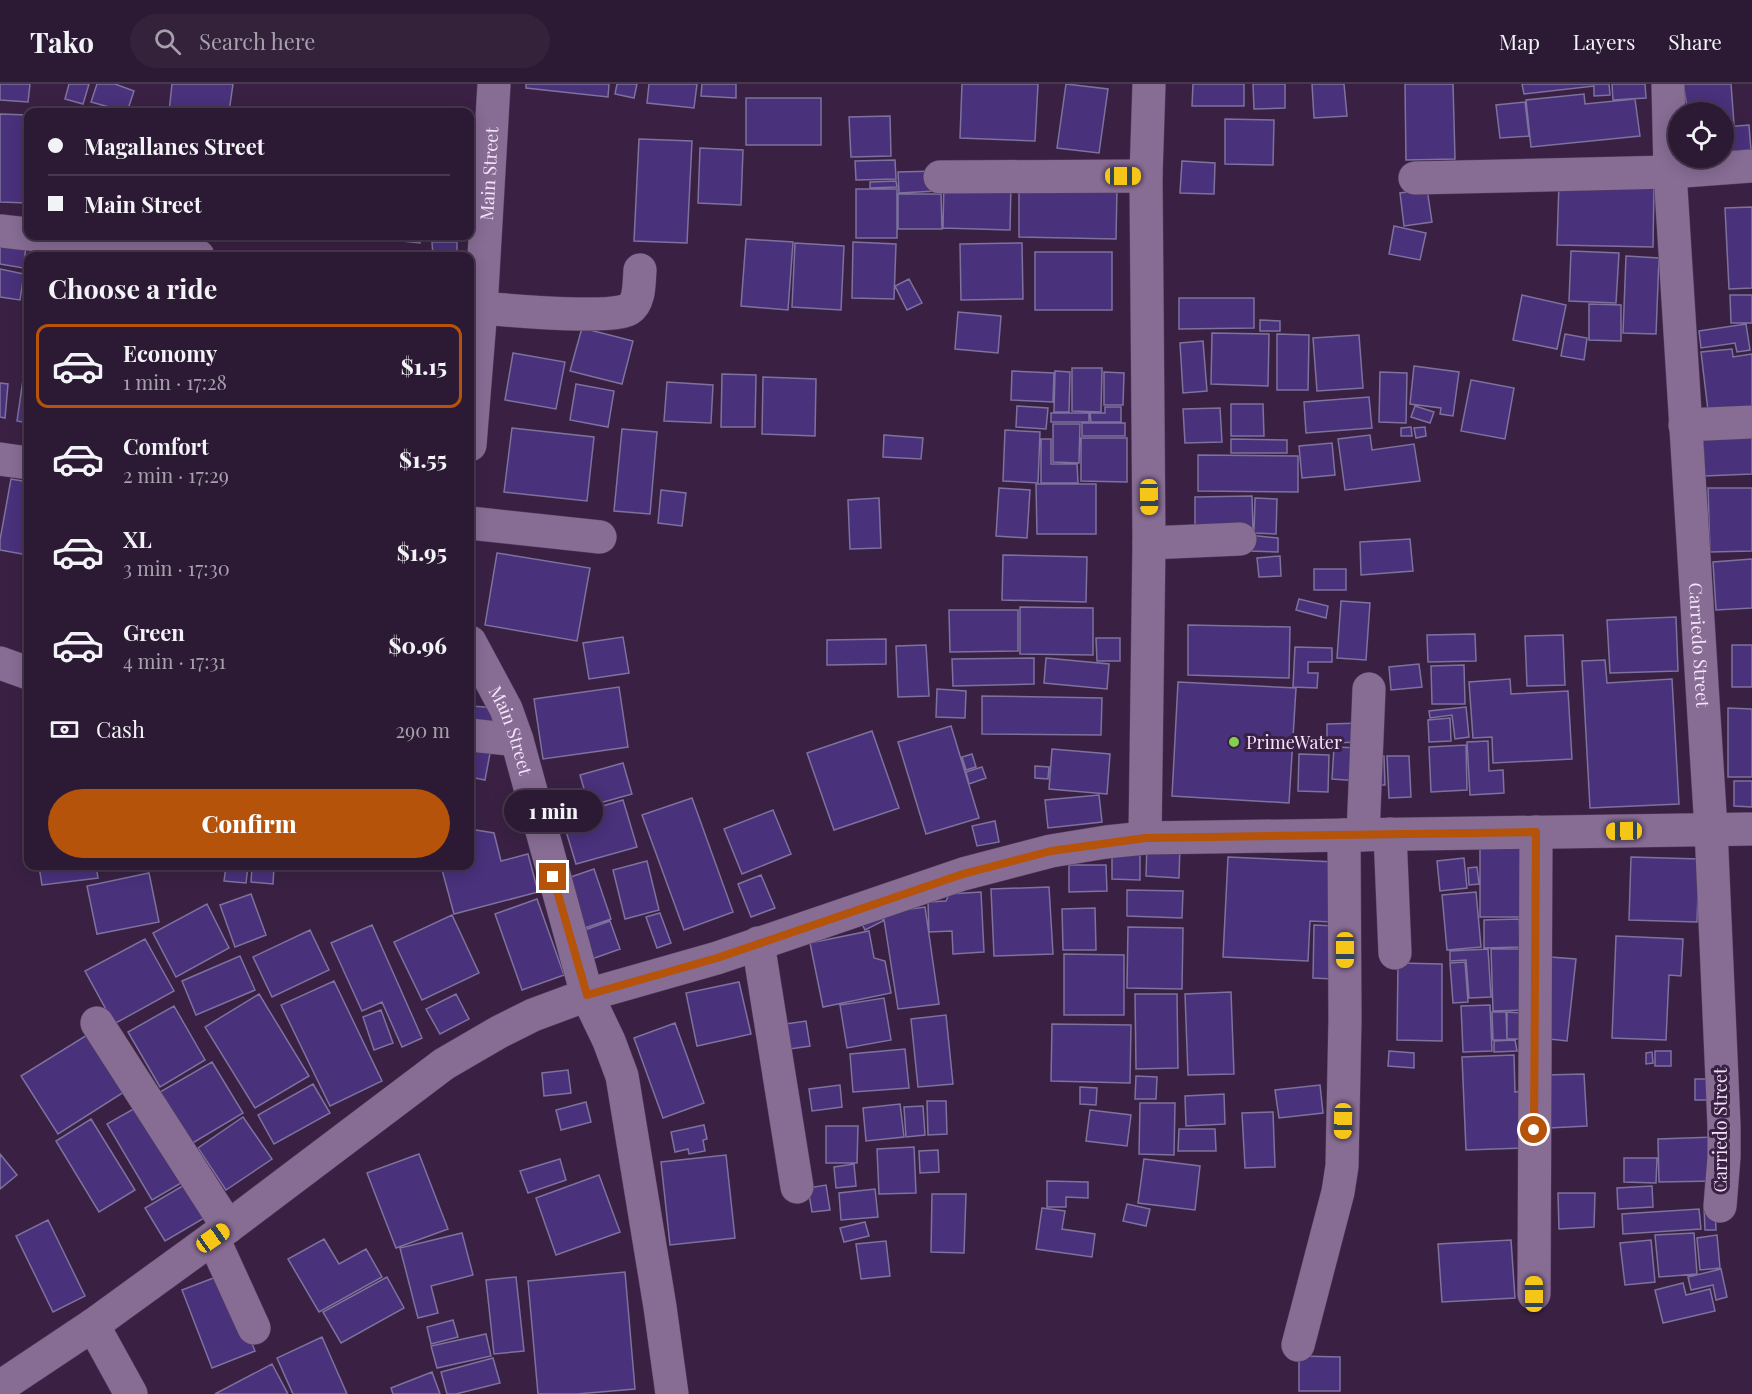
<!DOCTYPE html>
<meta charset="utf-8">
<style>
body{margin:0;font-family:"Playfair Display",serif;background:#34223b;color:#f1f3f6;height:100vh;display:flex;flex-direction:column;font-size:22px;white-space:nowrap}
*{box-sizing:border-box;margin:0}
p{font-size:20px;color:#a6a0ac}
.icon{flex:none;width:33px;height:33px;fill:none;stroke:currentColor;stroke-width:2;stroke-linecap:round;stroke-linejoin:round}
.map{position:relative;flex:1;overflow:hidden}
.details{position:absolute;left:24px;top:168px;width:450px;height:618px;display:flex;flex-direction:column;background:#2c1933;border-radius:12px;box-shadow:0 3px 15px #0003,0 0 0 2px #48384e}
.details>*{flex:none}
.hud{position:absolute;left:24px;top:24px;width:450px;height:132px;border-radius:12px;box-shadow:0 3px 15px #0003,0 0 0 2px #48384e;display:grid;align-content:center;height:132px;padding:0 24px;background:#2c1933}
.buttons{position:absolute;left:1668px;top:18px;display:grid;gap:12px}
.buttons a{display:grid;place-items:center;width:66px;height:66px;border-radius:50%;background:#2c1933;box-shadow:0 3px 15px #0003,0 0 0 2px #48384e;font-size:30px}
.end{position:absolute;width:27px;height:27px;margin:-14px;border:8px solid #b45309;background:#fff;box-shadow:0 0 0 3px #fff}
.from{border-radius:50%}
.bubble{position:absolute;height:42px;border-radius:21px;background:#2c1933;box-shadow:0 3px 15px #0003,0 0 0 2px #48384e;font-size:20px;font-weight:800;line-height:42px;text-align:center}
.car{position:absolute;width:18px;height:36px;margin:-18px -9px;border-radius:8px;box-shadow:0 0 4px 2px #0007;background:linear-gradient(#f5c518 24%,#345 0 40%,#f5c518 0 76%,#345 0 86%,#f5c518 0)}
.hud b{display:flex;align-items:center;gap:21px;height:57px;font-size:22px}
.hud b+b{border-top:2px solid #48384e}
.hud i{width:15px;height:15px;background:#f1f3f6}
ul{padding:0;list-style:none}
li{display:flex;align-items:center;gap:18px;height:84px;margin:0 12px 9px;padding:0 12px;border:3px solid transparent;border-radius:12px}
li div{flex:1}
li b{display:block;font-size:22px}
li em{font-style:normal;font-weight:800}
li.current{border-color:#b45309}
li>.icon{width:54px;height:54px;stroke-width:1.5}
h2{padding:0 24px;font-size:27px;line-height:72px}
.pay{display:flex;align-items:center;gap:15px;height:66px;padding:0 24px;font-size:22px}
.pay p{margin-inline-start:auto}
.button{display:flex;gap:12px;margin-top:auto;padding:12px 24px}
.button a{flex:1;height:69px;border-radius:36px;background:#b45309;color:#fff;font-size:24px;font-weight:800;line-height:69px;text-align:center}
header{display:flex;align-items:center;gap:36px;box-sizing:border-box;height:84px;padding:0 30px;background:#2c1933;border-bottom:2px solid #48384e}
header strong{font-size:28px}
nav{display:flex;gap:33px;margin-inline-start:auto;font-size:21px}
.search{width:420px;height:54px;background:#34223b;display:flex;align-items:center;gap:15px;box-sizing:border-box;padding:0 21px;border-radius:33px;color:#a6a0ac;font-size:22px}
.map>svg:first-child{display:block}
.building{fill:#49317b;stroke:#7d729e;stroke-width:1.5}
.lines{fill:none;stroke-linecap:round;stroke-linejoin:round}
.minor-casing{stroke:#533e5c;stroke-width:34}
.minor{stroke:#876c94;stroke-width:33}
.route{stroke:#b45309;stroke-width:8}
.poi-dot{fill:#82d04f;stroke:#3a2144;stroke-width:2}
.labels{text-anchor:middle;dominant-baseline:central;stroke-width:6;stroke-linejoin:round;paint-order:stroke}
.street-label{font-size:18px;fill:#f3e4fa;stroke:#3a2144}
.poi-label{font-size:18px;fill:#f3e4fa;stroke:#3a2144;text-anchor:start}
</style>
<header>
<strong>Tako</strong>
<div class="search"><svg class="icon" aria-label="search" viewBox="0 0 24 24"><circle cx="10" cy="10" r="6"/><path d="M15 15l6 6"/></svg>Search here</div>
<nav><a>Map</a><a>Layers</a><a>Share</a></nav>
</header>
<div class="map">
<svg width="1752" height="1310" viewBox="0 0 1752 1310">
<rect width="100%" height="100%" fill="#3a2144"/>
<path class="building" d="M0,0h30l-2,18 -28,-2z
M69,0h20l-6,20 -18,-5z
M97,0h18l19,7 -7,21 -36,-10z
M172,0h61l-4,28h-60z
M526,0h83l-1,13 -82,-9z
M617,0h20l-3,14 -19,-4z
M649,0h48l-3,24 -47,-5z
M702,0h34v14l-35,-2z
M962,0h76l-3,57 -75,-3z
M1066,0l42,5 -9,64 -42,-5z
M1193,0h51v22h-52z
M1253,0h32v24l-31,1z
M1312,0h32l3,32 -33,2z
M1405,0h48l2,75 -49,1z
M1522,0h87l1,11 -16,1v-10l-70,8z
M1612,0h33l1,14 -33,2z
M1683,0h48l3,40 -10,1v-13h-36z
M1584,10l1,10 50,-5 5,37 -109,11 -5,-47z
M746,14h75v47h-75z
M1525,18l4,34 -29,2 -4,-33z
M0,30l28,1v88l-28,-1z
M890,32l1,40 -40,1 -2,-40z
M1225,35l49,1 -1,45 -48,-1z
M1749,41l2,25 -27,2v-25z
M639,55l53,2 -5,102 -53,-2z
M700,64l43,2 -2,55 -43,-2z
M895,76l1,19 -40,1 -1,-19z
M1182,77l33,2 -1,31 -34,-1z
M937,87v20l-38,2 -1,-21z
M944,96l67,2 -1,48 -67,-2z
M896,97l1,6 -27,1v-6z
M1559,99l95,2 -1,62 -96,-2z
M1019,101l98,2 -1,52 -97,-2z
M856,105h41v49h-41z
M1427,105l5,33 -28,4 -4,-33z
M898,110h43l1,35h-44z
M1752,123v81l-23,1 -4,-81z
M1394,142l32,7 -6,27 -31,-6z
M354,152h67l-1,7z
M0,153l27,4 -4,27 -23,-4z
M746,155l47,3 -5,68 -47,-4z
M432,158h25v14h-24z
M853,158l43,2 -2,55 -42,-1z
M795,159l49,3 -3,64 -49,-3z
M1022,159l1,56 -62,1 -1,-56z
M1571,167l48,2 -3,50 -47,-2z
M1035,168h77v58h-77z
M1626,172l33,2 -3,76 -33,-1z
M0,185l24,5 -4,26 -20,-3z
M909,195l13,24 -15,7 -12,-24z
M1522,211l44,10 -9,44 -44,-9z
M1730,211h22v28h-21z
M1179,214h75v30l-75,1z
M1589,220l32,1v36l-32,-1z
M958,228l43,4 -3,37 -43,-4z
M1260,236l20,1v10h-20z
M1746,240l4,26 -13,2 -2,-9 -34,5 -2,-17z
M582,244l51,13 -11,43 -52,-13z
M1212,249l57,1 -1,52 -57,-2z
M1277,250l32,1 -1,55h-31z
M1565,250l22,4 -3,22 -23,-4z
M1359,251l4,53 -46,3 -4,-53z
M1203,257l4,50 -24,2 -3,-50z
M1732,265l1,8 19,-3v61l-43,4 -8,-67z
M513,269l52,9 -9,47 -51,-9z
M1414,282l45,6 -6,44 -13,-2 1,-6 -31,-4z
M1072,284h30l-1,44 -29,-1z
M1012,287l42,2 -1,29 -42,-2z
M1055,287l15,1 -1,40h-15z
M1104,288l20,1 -1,32h-19z
M1380,288l27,1 -1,50 -27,-1z
M24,289h4v50l-11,-2z
M722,290l34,1 -1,52h-34z
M763,293l53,2 -1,57 -53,-2z
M1471,296l43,8 -9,51 -44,-8z
M667,298l46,3 -2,38 -47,-2z
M0,299l8,1 -3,34 -5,-1z
M576,300l38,7 -6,36 -38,-7z
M1369,313l3,31 -66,5 -2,-31z
M1231,320h32l1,32h-33z
M1017,322l31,2 -2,21 -30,-2z
M1415,322l19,6 -4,11 -19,-6z
M1105,323h16v15h-30l-1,-9h15z
M1220,324l2,34 -37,1 -2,-34z
M1051,329h38v9h-38z
M1082,339h43v13h-43z
M1053,340h27l-1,39 -26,-1z
M1411,343l1,9h-11v-8z
M1425,343l1,9 -10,2 -2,-10z
M512,344l82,9 -7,64 -83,-9z
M622,345l35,3 -7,82 -36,-3z
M1752,345v45l-48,2 -1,-44z
M1005,346l35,2 -2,51 -35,-2z
M884,351l39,3 -2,21 -38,-2z
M1370,351l2,15 42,-6 6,37 -75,9 -7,-51z
M1081,354h46v44l-46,-1z
M1041,355h10v25h26l1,19h-37z
M1231,355l56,1v13h-56z
M1332,359l3,32 -33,3 -3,-32z
M1198,371l100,1v36l-100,-1z
M11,395l17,3v73l-28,-5v-10z
M1036,400h60v50h-59z
M999,404l31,2 -3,48 -31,-2z
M1708,404h44v63l-42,1z
M661,406l25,3 -4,33 -24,-3z
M1252,412l1,36 -58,1v-36z
M879,414l2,50 -31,1 -2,-49z
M1255,414l22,1 -1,35 -22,-1z
M1249,451l29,3v14l-29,-1z
M1410,455l3,32 -52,4 -1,-33z
M497,469l93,15 -13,73 -92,-16z
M1003,471l84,2 -1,45 -84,-2z
M1280,472l1,20 -22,1 -2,-19z
M1752,475v49l-36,2 -3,-48z
M1314,485h32v21h-32z
M1299,515l29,7 -2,12 -30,-8z
M1341,517l29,2 -4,57 -29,-2z
M1020,523l73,1v47l-73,-1z
M949,526h69v41l-68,1z
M1676,533l2,54 -68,2 -3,-53z
M1188,541l102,2 -1,51 -101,-3z
M1475,550l1,27 -48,1 -1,-27z
M1563,551l2,50 -38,1 -2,-50z
M623,553l6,36 -40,6 -6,-36z
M1096,554h24v23h-23z
M886,555v25l-59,1v-25z
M926,561l3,51 -31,1 -2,-51z
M1732,561h20v42h-20z
M1295,563l37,1v14h-24v11h10l-1,15 -24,-1z
M1034,574v26l-81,2 -1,-27z
M1046,574l63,6 -2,25 -63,-6z
M1605,576l2,23 65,-4 7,125 -89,4 -8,-147z
M1419,580l3,23 -31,3 -2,-23z
M1464,581l1,39h-33l-1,-38z
M1510,595l1,15 57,-3 4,68 -79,4 -1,-26 -19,1 -4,-56z
M1178,598l118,6 -7,115 -117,-7z
M619,603l9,60 -85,12 -9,-60z
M937,605l29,2 -1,27 -29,-1z
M982,612l120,2 -1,37 -119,-1z
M470,622l30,2 -2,22 -28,-3z
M1466,623l3,30 -14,2 -3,-24 -22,3 -1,-7z
M1728,624l24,1v68h-24z
M1450,634l1,23 -22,1 -1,-22z
M1362,639l1,19 -36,1v-19z
M951,642l28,92 -53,16 -28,-92z
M872,647l27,77 -65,22 -27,-77z
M1488,657l1,30 14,-1 1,23 -34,2 -3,-53z
M473,661l18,3 -6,32 -15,-3z
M1466,661l1,45 -36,2 -2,-45z
M1334,663l28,1 -2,33 -28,-2z
M1052,665l58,5 -3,40 -58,-5z
M972,670l4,13 -10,3 -4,-13z
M1299,670l30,1 -1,37 -30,-1z
M1370,672h14l1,29h-14z
M1387,672h22l2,41 -22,1z
M623,679l9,31 -43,12 -9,-31z
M1035,682l14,1 -1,12 -13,-1z
M982,683l4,11 -17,6 -3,-12z
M1734,697h18v26l-18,-1z
M1099,711l3,27 -54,6 -3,-28z
M692,714l41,114 -49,18 -42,-115z
M623,716l14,47 -61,17 -14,-46z
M773,726l18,44 -49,20 -18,-45z
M995,737l4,21 -22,4 -5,-20z
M470,745l24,4 7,28 27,-7 10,38 -84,22 -13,-48h29z
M1147,760l33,1 -1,33 -33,-2z
M1480,761h50v72h-50z
M1112,769h28v27l-28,-1z
M1228,773l108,5 -3,60 -23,-1 -2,40 -85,-4z
M1631,773l68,2 -2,63 -68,-2z
M1464,774l3,30 -27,3 -3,-30z
M647,777l12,49 -34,9 -12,-49z
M1069,781h37l1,26 -38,1z
M39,782h57l2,12 -56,7z
M226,782h22l-2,17 -22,-2z
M252,782h22l-1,18 -22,-2z
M1477,783l2,17 -10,1 -1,-17z
M594,785l17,50 -32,11 -17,-50z
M149,789l10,49 -62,12 -10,-48z
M761,791l14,33 -24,9 -13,-33z
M1049,803l4,67 -59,2 -3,-67z
M1127,806l56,1 -1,27 -55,-2z
M981,808l3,60 -31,2 -1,-23 -23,1 -1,-30 18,-1 3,-7z
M1476,808l5,55 -34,3 -5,-55z
M251,810l15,41 -31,12 -15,-42z
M537,815l27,76 -42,15 -27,-76z
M207,820l22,44 -53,29 -23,-44z
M925,823l14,97 -41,5 -15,-96z
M1095,824l1,42h-33l-1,-41z
M877,825l6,12 -18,9 -6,-12z
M660,829l11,30 -14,5 -11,-31z
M452,831l27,58 -57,27 -28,-58z
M1519,835l1,28 -36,1v-28z
M610,837l10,28 -31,11 -10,-28z
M372,841l50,113 -20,9 -20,-45 -20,9 -31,-68z
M1314,841l21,1 -2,53 -20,-1z
M1128,843l55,1 -1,61 -55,-1z
M310,846l19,40 -57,27 -19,-40z
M869,847l5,27 11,3 6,32 -68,14 -13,-64z
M1616,852l67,3 -2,37 -12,-1 -3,65 -54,-2z
M145,855l29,52 -60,33 -29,-53z
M1488,865l3,48 -22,1 -3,-38 -16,1v-10z
M1491,865h35l3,61 -36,1z
M1064,870l60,1v60h-60z
M240,872l15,34 -59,25 -14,-34z
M1550,873l26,2 -9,82 -26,-3z
M1465,878l3,40 -15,1 -3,-40z
M1398,879l44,1v77l-45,-1z
M334,897l48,100 -52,25 -49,-101z
M739,898l12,52 -54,12 -11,-53z
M1231,908l3,82 -46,1 -3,-81z
M259,910l50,82 -54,32 -50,-81z
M456,910l13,25 -29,15 -14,-25z
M1135,910h42l1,74 -42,1z
M884,914l7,42 -44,8 -7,-43z
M1490,921l2,46 -29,1 -2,-46z
M174,922l31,54 -45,27 -32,-55z
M381,926l12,33 -19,7 -11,-33z
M1492,928h14l1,28h-14z
M1507,928l14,1v26h-14z
M946,931l7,69 -35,3 -7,-68z
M806,937l4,25 -27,4 -4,-25z
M675,939l29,80 -41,15 -29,-80z
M1052,940l79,1 -1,58 -79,-2z
M87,951l37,57 -66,42 -37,-58z
M1515,956l2,11 -23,1v-11z
M905,965l4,39 -56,4 -3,-38z
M1389,967l25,2v15l-26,-2z
M1655,967h16v15h-16z
M1652,968l1,11 -7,1v-11z
M1514,971l1,37 6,-1 3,57 -58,2 -4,-93z
M212,978l31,51 -52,31 -31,-52z
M568,986l3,23 -27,3 -2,-23z
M1584,990l3,52 -38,2 -3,-53z
M1136,992l21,1 -1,22h-21z
M1695,995h12l1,21h-13z
M313,1000l17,29 -56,31 -16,-29z
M840,1001l2,22 -30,4 -3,-22z
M1320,1001l3,28 -44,5 -4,-28z
M1080,1003l17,1 -1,17 -16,-1z
M1224,1010l1,30 -39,2 -1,-30z
M927,1017h19l1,33 -19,1z
M586,1018l5,20 -30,8 -5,-20z
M144,1019l44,76 -36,21 -45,-76z
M1140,1019h35l-1,52 -35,-1z
M900,1020l4,33 -38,4 -3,-33z
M923,1022l2,29 -19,2 -2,-30z
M1090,1026l41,5 -4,31 -41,-5z
M1273,1028l2,55 -30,1 -3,-55z
M243,1033l29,42 -46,31 -28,-42z
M91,1035l44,71 -36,22 -43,-71z
M704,1041l3,14 -4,1 2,11 -16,3 -1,-5 -13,3 -4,-20z
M826,1042h32l-1,37h-31z
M1179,1045h36l1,22h-38z
M1715,1053l1,44 -57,1 -1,-43z
M914,1063l2,46 -37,1 -2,-45z
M938,1066l1,22 -19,1 -1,-22z
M0,1070l17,21 -17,14z
M419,1070l29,75 -52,19 -29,-75z
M726,1071l9,83 -65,7 -9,-83z
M1624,1074h33l-1,25 -32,-1z
M560,1075l6,21 -38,13 -8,-22z
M1144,1075l56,7 -5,44 -57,-7z
M854,1080l2,22 -20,2 -2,-21z
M599,1091l21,57 -64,23 -20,-57z
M191,1097l20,33 -46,27 -20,-33z
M1047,1097l41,1v16l-22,-1v10h-19z
M826,1101l4,25 -18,2 -4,-24z
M1652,1102l1,21 -35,2 -1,-21z
M875,1105l3,28 -37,3 -2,-27z
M1558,1109h37l-1,34 -35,2z
M932,1110h34l-2,59 -33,-1z
M1127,1120l23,5 -4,17 -23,-5z
M1715,1122l1,24h-11l-1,-23z
M1042,1124l23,3 -3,18 33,5 -3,23 -56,-8z
M1699,1125l2,20 -78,5 -1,-20z
M48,1136l37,76 -32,16 -37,-76z
M865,1138l4,14 -25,6 -4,-14z
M462,1149l11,42 -42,11 7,27 -20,5 -18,-70z
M1694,1149l3,41 -38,3 -4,-42z
M1717,1151l3,33 -20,2 -3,-32z
M324,1155l15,25 27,-15 16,28 -63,35 -31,-53z
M1511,1156l4,58 -73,4 -4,-58z
M1651,1156l4,42 -30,3 -5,-42z
M886,1157l4,35 -29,3 -5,-35z
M1721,1185l6,28 -11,3 -3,-15 -22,5 -3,-13z
M625,1188l10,117 -58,5h-39l-10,-113z
M224,1190l31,77 -43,17 -30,-78z
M387,1193l17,31 -63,35 -18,-31z
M516,1193l8,74 -30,3 -8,-74z
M1683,1199l3,12 24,-6 5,22 -52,12 -8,-33z
M453,1236l5,17 -27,7 -4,-17z
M486,1250l5,22 -54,12 -6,-22z
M322,1253l25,57h-54l-16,-36z
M1299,1272l41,1v34h-41z
M493,1274l7,25 -44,11h-9l-6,-22z
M272,1280l16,30h-73z
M432,1288l8,22h-47l-2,-6z"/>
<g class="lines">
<defs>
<g id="minor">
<path id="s1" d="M1668,0l2,88 41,657 13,297v31l-4,49"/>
<path d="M940,93l206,-1"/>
<path d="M1415,94l255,-6 82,-6"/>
<path d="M0,147l28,3"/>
<path d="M37,152l161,20"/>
<path d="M481,224c25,2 133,12 148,1 11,-7 10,-27 11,-39"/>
<path d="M1685,341l67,-3"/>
<path id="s2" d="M470,361l11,-137 13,-224"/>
<path d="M0,375l28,4"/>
<path d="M470,439l130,14"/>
<path d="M1149,459l91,-4"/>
<path id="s3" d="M470,558l36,67 11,31 70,255 22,46 13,35 38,231 12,87"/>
<path d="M0,579l28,10"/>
<path d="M470,651l47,5"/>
<path d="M1390,750l5,119"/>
<path d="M1363,751l6,-146"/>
<path d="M1145,754l4,-295 -3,-367 3,-92"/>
<path d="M758,859l39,244"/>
<path d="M97,939l131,204"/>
<path d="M213,1154l41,90"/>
<path d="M1534,1210l2,-462"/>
<path d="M93,1241l38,69"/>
<path d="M1298,1261l40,-153 4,-26 3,-147 -1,-184"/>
<path d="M0,1303l93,-62 135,-98 216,-163 55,-32 34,-17 54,-20 130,-37 246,-84 88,-23 55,-9 39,-4 607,-9"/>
</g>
</defs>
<use href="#minor" class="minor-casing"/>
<use href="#minor" class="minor"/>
</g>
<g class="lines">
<path class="route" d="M553,793l34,118 130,-37 246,-84 88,-23 94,-13 391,-6 -2,298"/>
</g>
<circle class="poi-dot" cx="1234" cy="658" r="6"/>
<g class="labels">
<g class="street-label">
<text stroke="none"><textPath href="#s2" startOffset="272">Main Street</textPath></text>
<text stroke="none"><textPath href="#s1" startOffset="562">Carriedo Street</textPath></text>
<text stroke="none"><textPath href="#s3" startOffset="98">Main Street</textPath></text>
<text transform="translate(1720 1046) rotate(-90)">Carriedo Street</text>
</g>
<g class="poi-label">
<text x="1246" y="658">PrimeWater</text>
</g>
</g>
</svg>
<div class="buttons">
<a><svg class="icon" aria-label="locate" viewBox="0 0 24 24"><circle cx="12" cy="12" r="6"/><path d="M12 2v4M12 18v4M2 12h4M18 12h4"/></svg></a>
</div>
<i class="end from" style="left:1534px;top:1046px"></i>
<i class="end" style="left:553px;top:793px"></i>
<div class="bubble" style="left:504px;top:706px;width:99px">1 min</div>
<i class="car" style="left:1123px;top:92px;rotate:90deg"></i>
<i class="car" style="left:1149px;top:413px;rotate:179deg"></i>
<i class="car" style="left:1624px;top:747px;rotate:269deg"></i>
<i class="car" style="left:1345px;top:866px;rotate:180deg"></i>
<i class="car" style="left:1343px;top:1037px;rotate:181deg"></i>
<i class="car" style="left:213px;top:1154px;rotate:55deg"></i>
<i class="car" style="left:1534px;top:1210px;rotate:0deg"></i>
<div class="hud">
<b><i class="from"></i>Magallanes Street</b>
<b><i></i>Main Street</b>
</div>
<section class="details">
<h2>Choose a ride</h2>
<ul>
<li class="current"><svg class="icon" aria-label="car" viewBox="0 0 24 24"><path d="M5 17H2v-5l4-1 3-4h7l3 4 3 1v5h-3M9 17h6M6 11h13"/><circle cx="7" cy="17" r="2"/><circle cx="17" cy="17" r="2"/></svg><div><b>Economy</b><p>1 min · 17:28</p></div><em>$1.15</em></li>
<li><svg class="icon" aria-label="car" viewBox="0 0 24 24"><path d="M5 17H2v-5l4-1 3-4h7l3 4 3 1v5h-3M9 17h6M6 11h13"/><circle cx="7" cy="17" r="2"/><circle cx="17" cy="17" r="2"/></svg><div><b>Comfort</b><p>2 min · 17:29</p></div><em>$1.55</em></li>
<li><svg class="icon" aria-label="car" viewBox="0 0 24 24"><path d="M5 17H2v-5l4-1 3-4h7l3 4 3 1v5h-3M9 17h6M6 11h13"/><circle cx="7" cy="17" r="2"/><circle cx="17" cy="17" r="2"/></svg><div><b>XL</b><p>3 min · 17:30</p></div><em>$1.95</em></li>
<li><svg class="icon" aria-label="car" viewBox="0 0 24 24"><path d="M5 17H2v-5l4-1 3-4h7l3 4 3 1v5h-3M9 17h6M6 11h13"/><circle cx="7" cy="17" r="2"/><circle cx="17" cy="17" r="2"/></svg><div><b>Green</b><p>4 min · 17:31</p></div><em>$0.96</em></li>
</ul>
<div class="pay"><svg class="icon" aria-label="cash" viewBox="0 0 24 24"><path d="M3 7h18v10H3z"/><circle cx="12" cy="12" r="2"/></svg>Cash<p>290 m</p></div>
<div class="button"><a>Confirm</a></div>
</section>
</div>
